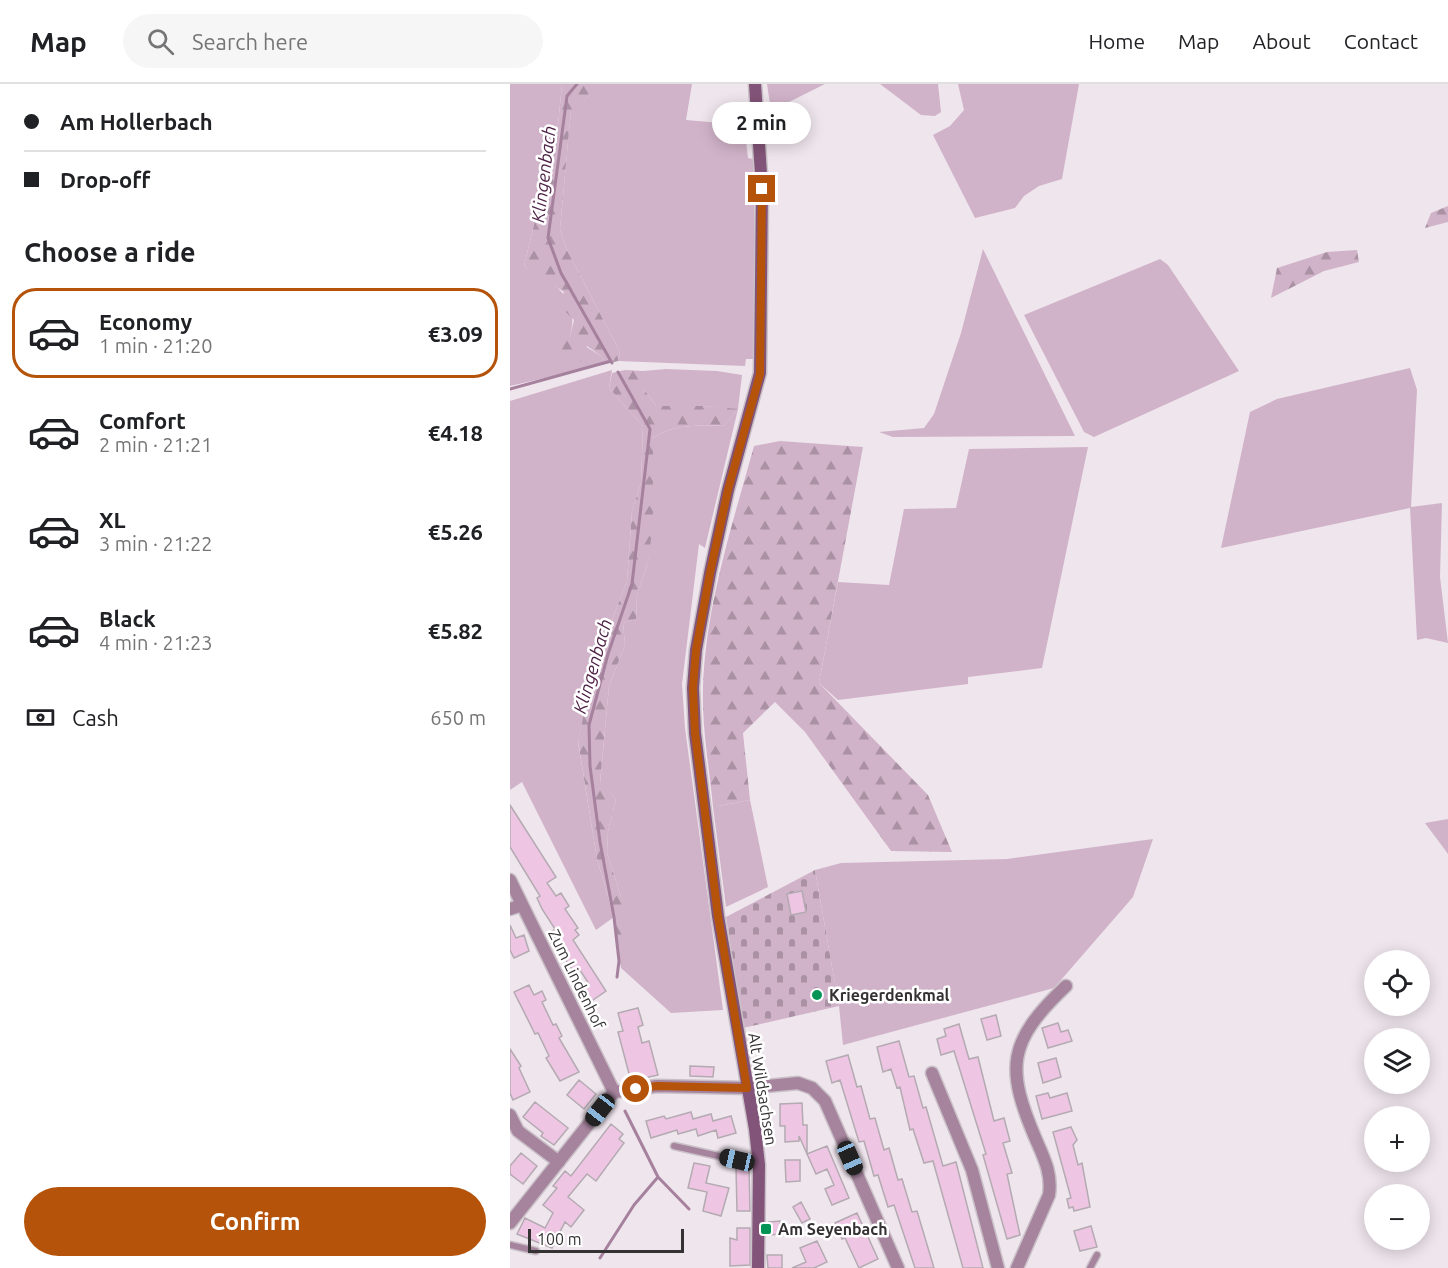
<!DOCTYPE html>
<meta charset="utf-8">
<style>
body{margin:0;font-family:Ubuntu,sans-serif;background:#f6f6f6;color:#202124;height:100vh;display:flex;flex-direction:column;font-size:22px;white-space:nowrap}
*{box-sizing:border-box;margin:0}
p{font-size:20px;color:#757577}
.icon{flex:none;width:33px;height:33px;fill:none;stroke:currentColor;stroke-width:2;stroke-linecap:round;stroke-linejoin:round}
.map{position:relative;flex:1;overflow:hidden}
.side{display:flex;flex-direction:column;background:#fff;width:510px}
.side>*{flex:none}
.banner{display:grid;align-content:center;height:132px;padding:0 24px;background:#fff}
.tools{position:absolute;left:854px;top:866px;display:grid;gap:12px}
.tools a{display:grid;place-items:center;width:66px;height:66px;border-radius:50%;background:#fff;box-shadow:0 3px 15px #0003;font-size:30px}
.scale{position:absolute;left:18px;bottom:15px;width:156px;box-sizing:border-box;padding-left:6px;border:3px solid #353234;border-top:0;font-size:16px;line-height:21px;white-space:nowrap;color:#353234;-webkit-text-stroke:4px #fff;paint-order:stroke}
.end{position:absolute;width:27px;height:27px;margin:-14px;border:8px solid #b45309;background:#fff;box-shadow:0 0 0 3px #fff}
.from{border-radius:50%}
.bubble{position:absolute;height:42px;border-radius:21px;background:#fff;box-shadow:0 3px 15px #0003;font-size:20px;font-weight:600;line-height:42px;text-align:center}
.car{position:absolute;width:18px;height:36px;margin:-18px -9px;border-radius:8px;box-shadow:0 0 4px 2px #0007;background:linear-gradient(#222 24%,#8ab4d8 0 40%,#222 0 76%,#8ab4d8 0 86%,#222 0)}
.banner b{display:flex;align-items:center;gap:21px;height:57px;font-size:22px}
.banner b+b{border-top:2px solid #e0e0e0}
.banner i{width:15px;height:15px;background:#202124}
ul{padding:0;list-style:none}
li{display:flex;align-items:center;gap:18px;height:90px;margin:0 12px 9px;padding:0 12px;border:3px solid transparent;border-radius:24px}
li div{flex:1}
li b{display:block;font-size:22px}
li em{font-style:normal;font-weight:600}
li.active{border-color:#b45309}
li>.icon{width:54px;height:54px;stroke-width:1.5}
h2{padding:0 24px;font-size:27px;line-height:72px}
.pay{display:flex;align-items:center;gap:15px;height:66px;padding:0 24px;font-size:22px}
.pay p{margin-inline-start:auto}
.primary-button{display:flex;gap:12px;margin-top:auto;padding:12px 24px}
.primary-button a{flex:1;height:69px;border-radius:36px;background:#b45309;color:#fff;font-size:24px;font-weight:600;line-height:69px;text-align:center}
header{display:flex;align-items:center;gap:36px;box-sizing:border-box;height:84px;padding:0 30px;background:#fff;border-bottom:2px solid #e0e0e0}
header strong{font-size:28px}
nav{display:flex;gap:33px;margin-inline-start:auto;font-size:21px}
.search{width:420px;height:54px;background:#f6f6f6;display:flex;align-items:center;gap:15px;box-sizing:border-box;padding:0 21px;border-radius:33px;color:#757577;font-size:22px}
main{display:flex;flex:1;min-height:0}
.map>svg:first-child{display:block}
.grass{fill:#d1b3c9}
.forest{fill:url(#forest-firs)}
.cemetery{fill:url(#cemetery-stones)}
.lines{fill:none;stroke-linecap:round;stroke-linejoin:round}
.stream{stroke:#a5819d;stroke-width:3}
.building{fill:#eec6e4;stroke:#b4aab1;stroke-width:1.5}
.lane-casing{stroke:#cac1c8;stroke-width:9}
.street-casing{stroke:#cac1c8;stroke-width:15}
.secondary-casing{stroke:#cac1c8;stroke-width:15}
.lane{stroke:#a6849e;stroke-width:6}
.street{stroke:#a6849e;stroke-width:12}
.secondary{stroke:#835479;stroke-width:12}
.route{stroke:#b45309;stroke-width:8}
.poi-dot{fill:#059455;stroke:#fff;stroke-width:2}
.labels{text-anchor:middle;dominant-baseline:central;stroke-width:5;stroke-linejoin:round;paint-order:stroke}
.street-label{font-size:16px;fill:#353234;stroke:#fff}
.poi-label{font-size:16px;font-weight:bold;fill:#353234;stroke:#fff;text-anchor:start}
.water-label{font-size:18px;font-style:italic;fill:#4f2046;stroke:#fff}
</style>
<header>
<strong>Map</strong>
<div class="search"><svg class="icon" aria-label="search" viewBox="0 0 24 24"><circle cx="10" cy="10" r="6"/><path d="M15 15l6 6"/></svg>Search here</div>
<nav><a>Home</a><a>Map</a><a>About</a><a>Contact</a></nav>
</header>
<main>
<section class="side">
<div class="banner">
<b><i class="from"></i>Am Hollerbach</b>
<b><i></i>Drop-off</b>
</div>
<h2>Choose a ride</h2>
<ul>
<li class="active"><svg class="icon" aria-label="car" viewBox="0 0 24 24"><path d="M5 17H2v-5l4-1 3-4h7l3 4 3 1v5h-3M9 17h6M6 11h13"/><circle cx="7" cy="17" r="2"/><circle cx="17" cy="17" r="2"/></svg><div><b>Economy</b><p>1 min · 21:20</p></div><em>€3.09</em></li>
<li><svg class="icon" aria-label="car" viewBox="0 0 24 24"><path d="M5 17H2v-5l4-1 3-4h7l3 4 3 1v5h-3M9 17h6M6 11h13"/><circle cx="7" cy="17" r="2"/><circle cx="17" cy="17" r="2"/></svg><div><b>Comfort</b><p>2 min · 21:21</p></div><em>€4.18</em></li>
<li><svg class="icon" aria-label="car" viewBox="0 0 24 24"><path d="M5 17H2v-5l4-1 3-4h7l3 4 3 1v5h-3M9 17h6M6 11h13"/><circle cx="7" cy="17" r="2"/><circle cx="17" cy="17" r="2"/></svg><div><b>XL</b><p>3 min · 21:22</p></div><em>€5.26</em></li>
<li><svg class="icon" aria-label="car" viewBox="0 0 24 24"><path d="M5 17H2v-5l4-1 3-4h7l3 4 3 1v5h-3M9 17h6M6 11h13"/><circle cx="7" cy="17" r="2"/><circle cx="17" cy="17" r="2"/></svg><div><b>Black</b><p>4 min · 21:23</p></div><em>€5.82</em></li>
</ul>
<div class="pay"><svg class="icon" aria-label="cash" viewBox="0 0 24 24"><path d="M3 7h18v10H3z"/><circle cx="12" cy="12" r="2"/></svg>Cash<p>650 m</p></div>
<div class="primary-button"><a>Confirm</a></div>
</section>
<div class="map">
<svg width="938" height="1184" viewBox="0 0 938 1184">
<defs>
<pattern id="forest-firs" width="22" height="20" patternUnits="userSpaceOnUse" patternTransform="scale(1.5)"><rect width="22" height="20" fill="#d1b3c9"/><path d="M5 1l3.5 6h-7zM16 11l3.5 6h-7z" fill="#aa92a4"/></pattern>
<pattern id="cemetery-stones" width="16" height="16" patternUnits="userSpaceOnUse" patternTransform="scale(1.5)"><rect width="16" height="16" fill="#d1b3c9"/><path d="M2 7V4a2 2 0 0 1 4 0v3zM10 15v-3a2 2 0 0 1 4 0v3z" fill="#aa92a4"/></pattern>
</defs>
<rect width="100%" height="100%" fill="#efe5ed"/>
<path class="grass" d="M0,0h52l-4,41 -34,141c32,19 56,30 46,71l31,19 5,8 -96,22z
M80,0h102l-6,36 58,5 4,33 5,1 1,12v188h-8l-1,7 -127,-5 2,-9 -54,-104 -6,-19 11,-120 19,-14z
M257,0h58l-54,27z
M370,0h58l3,28 -6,4 -14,-1z
M448,0h121l-17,95 -23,7 -15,10 -9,12 -40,10 -42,-83 17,-9 14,-16z
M473,165l92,187 -182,1 -14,-5 45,-4 10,-14 27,-81z
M650,175l8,6 71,106 -145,66 -10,-5 -60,-117z
M900,284l7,22 -6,117 31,-4 -2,74 8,66 -22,-5 -9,2 -7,-132 -189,40 29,-136 27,-13z
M156,285l51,2 25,4 -4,34 -33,139 -6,-4 -17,140 3,44 38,282 -52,3 -50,-45v-71l-14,-44 1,-22 8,-32 -16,-15 9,-98 16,-41 -2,-22 13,-4 1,-25 11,-31 5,-125c19,-14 48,-13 71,-12l13,-16 -34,-4h-47l-13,-18v-17z
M102,286l-3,18 34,38 -2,57 -9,28 -5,70 -33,86 -16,75 19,117 17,58 -18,13 -74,-148 -12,8v-389z
M578,363l-46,221 -74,9v7l-130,16 -19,-17 19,-101 51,3 15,-76 52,-1 13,-59z
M240,716l18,87 -42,20 -13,-100z
M938,735v35l-23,-31z
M643,755l-20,58 -79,91 -211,57 -4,-39 -24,-136 26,-7 166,-4z"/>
<path class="forest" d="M52,0h28v11l-19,15 -11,119 6,19 54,104 -2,9 -12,3 -5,-8 -14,-10 -7,16 -13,1 -12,-20 15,-6 4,-17 -15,-15 5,-13 -40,-26 34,-141z
M938,122v16l-23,6 6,-15z
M847,166l2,12 -35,9 -53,27 6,-30 50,-16z
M115,286l18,1v17l13,18h47l35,3 -14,17c-22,-1 -53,-2 -71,12v84l-5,41 -11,31 -1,25 -13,4 2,22 -16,41 -9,97 16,16 -8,32 -1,22 14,44 3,54 -3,17 -7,-51 -17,-58 -19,-118 16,-74 33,-86 5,-70 9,-28 2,-57 -34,-38 3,-15z
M270,357l83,6 -44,236 109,112 24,57 -61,-1 -86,-119 -30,-30 -32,31 7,67 -37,7c-3,-33 -9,-67 -10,-100 -2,-88 28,-177 51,-261z"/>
<path class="cemetery" d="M305,786l24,136 -96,22 -17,-111z"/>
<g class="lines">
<path class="stream" d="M67,0l-10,12 -19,142 13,35 51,90
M0,305l101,-28
M107,893l2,-16 -5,-44 -14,-75 -10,-76 -1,-41 19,-71 24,-70 18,-155 -32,-57
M115,1027l33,66 31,32
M90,1174l34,-53 24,-28"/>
</g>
<path class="building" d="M0,721l46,72 -9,6 9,13 5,-3 8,13 -4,3 13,19 -3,2 4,5 -6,5 33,51 -16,11 -9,-13 8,-5 -9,-14 -5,3 -12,-17 4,-2 -16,-22 4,-3 -13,-20 -5,-11 3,-2 -30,-49z
M292,807l4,21 -15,3 -4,-21z
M0,841l6,13 8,-3 5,16 -15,7 -4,-8z
M19,901l5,10 8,-4 4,9 -4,2 11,23 3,-1 6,12 -3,2 20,34 -19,9 -14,-23 3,-2 -11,-23 -3,1 -21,-42z
M128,924l5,17 -5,2 4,16 7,-2 9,34 -27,6 -13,-49 5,-1 -5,-18z
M486,931l5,21 -14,4 -6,-21z
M548,939l3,9 7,-2 4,11 -24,7 -6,-20z
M449,940l10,35 9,-2 16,64 10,-3 6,23 -7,2 9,30 -5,1 13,61 -13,4 -24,-84 3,-1 -32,-103 -13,4 -4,-16 9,-3 -2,-7z
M389,957l10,36 5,-1 9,32 3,-1 17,59 13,-4 27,106h-20l-30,-107 -9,2 -11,-34 -3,1 -10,-43 -3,1 -6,-19 -8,3 -6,-25z
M0,965l11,17 -2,2 11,24 -17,8 -3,-7z
M338,971l9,32 4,-1 9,33 5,-1 9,32 5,-2 9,32 4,-1 10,33 5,-1 17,57h-19l-21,-63 -6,2 -10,-32 -4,1 -10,-35 -5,1 -19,-62 -8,3 -6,-22z
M546,974l5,19 -18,6 -5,-20z
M180,982l24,1 -1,10 -23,-1z
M69,996l17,14 -12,15 -17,-14z
M538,1009l2,5 17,-5 5,18 -30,8 -6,-23z
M25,1018l33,26 -14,17 -13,-9 2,-3 -20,-16z
M292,1019l1,22h4v29l20,-8 22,52 -17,7 -7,-16 9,-4 -7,-16 -11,5 -17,-38v5l-14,1v-16h-5v-22z
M181,1028l2,7 18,-5 2,7 18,-5 5,17 -18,5 -2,-8 -18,6 -2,-7 -18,5 -1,-4 -26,8 -5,-17 18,-5 2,3z
M101,1040l12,10 -4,5 5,4 -28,38 -9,-7 -19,23 16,13 -13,17 -6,-5 -13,26 -35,-14 8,-16 20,10 8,-15 -10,-8 14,-17 -4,-2 12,-15 6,5z
M561,1043l6,13 -4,5 5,20 4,-2 8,44 -16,4 -1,-4 -4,1 -2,-9 4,-1 -18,-66z
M11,1069l16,13 -14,18 -13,-10v-8z
M275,1076h15v21l-14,1z
M184,1079l16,3 -4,17 23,5 -8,28 -18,-5 4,-19 -19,-4z
M226,1084h13l1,43h-13z
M291,1118l9,17 -8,4 -9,-16z
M347,1129l21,46 -19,9 -14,-30 -3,1 -7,-16z
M270,1137l1,13 -12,1v-13z
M581,1142l6,21 -17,4 -6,-20z
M227,1144h13v37l-20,1v-28l7,2z
M307,1157l10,21 -13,6h-22l14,-6 -6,-14z
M257,1171h15v13h-14z"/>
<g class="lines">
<defs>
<path id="lane" d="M164,1062l85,19
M0,1161l26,6
M580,1184l7,-13"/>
<path id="street" d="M0,796l104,212
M0,825l12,-4
M422,989l40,97 26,98
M0,1031l8,16 41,31
M0,1139l104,-131 43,-6 90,2 51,-5 14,5 13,13 73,167
M507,1184l32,-73c3,-20 -4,-35 -12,-53 -32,-74 -30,-100 29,-156"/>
<path id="secondary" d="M245,0l7,105 -2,184 -32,117 -18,83 -14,77 -3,38 2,45 23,183 37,213 4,36 -1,103"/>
</defs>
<use href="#lane" class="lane-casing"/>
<use href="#street" class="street-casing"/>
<use href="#secondary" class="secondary-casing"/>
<use href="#lane" class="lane"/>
<use href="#street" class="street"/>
<use href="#secondary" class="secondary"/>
</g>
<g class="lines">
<path class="route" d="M126,1005l21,-3 90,2 -29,-172 -23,-183 -2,-45 3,-38 14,-77 18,-83 32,-116 2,-185"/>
</g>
<g class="poi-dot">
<circle cx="307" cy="911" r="6"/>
<rect x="250" y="1139" width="12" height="12" rx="3"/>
</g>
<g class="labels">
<g class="street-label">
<text transform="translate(67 895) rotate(64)">Zum Lindenhof</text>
<text transform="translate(253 1005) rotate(81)">Alt Wildsachsen</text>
</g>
<g class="poi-label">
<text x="319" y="911">Kriegerdenkmal</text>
<text x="268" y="1145">Am Seyenbach</text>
</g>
<g class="water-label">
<text transform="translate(33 90) rotate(-83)">Klingenbach</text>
<text transform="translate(82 582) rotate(-74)">Klingenbach</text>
</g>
</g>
</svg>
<div class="tools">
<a><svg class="icon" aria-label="locate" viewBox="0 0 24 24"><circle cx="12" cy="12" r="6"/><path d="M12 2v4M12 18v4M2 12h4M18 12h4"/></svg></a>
<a><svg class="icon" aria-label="layers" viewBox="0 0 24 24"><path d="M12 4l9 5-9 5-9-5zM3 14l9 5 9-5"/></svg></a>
<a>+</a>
<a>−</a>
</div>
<div class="scale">100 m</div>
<i class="end from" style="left:126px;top:1005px"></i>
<i class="end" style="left:252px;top:105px"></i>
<div class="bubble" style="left:202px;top:18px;width:99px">2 min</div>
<i class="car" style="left:90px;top:1026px;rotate:218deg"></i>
<i class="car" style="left:340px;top:1074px;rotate:156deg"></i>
<i class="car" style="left:227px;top:1076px;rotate:283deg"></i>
</div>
</main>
